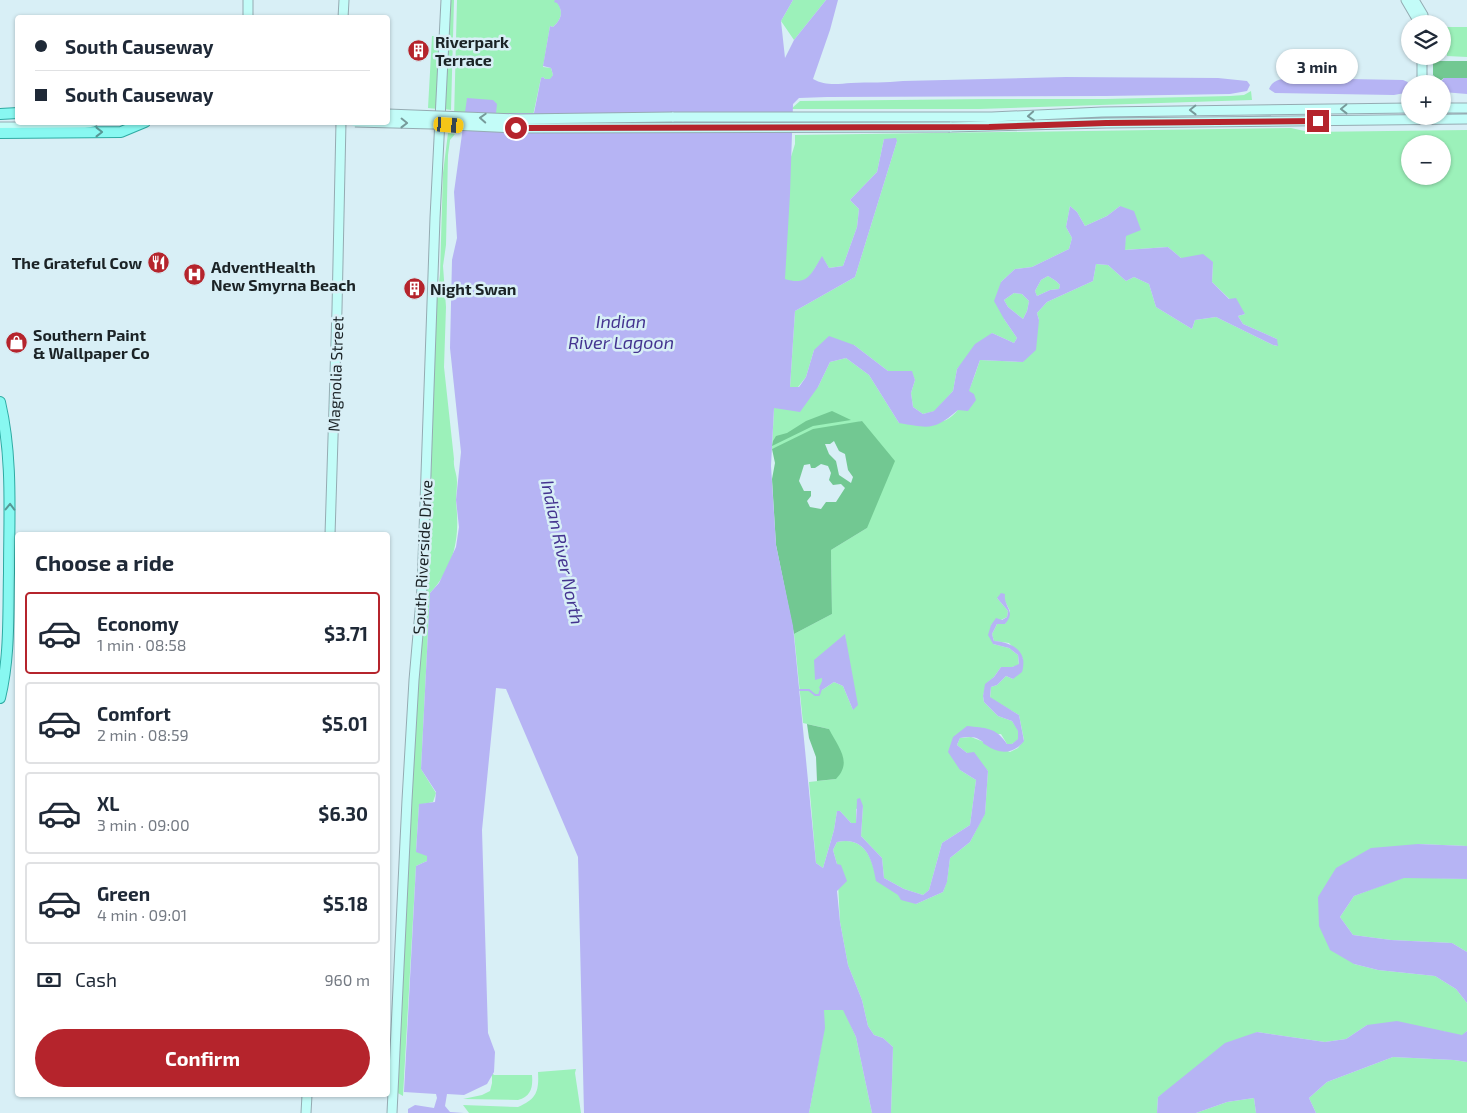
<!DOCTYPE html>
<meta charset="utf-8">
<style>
body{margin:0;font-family:"Exo 2",sans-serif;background:#f6f6f7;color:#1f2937;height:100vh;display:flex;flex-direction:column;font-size:19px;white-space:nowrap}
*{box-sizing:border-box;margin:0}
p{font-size:16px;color:#747a83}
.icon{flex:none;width:28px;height:28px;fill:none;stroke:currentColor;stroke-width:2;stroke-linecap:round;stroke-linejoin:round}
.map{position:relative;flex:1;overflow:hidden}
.panel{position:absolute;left:15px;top:532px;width:375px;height:565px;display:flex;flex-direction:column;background:#fff;border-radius:5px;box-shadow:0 1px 4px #0004}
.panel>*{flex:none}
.banner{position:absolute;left:15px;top:15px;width:375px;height:110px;border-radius:5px;box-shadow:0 1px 4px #0004;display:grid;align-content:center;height:110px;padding:0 20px;background:#fff}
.buttons{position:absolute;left:1401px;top:15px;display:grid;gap:10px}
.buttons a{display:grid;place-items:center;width:50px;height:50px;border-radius:50%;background:#fff;box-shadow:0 1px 4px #0004;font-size:25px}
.end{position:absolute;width:22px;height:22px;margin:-11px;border:6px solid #b5242c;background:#fff;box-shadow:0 0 0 2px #fff}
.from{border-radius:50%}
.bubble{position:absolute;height:35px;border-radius:18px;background:#fff;box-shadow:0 1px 4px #0004;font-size:16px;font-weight:700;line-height:35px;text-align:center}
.car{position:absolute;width:15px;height:30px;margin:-15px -8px;border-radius:6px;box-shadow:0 0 4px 1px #0007;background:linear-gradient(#f5c518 24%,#345 0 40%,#f5c518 0 76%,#345 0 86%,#f5c518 0)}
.banner b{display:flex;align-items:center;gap:18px;height:48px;font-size:19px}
.banner b+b{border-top:1px solid #e0e1e3}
.banner i{width:12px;height:12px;background:#1f2937}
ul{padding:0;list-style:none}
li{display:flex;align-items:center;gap:15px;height:82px;margin:0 10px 8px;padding:0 10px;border:2px solid #e0e1e3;border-radius:5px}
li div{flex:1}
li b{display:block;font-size:19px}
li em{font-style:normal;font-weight:700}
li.current{border-color:#b5242c}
li>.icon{width:45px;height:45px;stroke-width:1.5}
h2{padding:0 20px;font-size:22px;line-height:60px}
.pay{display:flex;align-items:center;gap:12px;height:55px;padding:0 20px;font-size:19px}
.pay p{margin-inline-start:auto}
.cta{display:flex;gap:10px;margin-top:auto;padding:10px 20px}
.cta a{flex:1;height:58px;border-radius:30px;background:#b5242c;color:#fff;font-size:20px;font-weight:700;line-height:58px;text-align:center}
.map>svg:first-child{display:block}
.green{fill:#9cf1ba;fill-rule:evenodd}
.forest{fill:#72c892;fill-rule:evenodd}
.water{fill:#b6b4f4;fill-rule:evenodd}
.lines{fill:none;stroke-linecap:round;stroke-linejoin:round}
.stream{stroke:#b6b4f4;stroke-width:2}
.secondary-casing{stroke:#95abb2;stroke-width:11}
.primary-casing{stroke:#2eaba3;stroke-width:12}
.secondary{stroke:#c3fcf8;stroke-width:9}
.primary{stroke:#88f8f1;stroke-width:10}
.secondary-bridge-casing{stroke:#95abb2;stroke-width:11;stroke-linecap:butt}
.secondary-bridge{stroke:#c3fcf8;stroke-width:9}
.oneway{stroke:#779a9a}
.oneway2{stroke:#579896}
.route{stroke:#b5242c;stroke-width:6}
.labels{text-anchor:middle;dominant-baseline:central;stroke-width:5;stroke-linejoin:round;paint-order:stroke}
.poi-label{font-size:16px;font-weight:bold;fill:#1b2326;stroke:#d8eff6;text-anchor:start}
.street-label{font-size:16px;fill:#1b2326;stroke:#d8eff6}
.water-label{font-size:18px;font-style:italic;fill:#443490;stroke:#d8eff6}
</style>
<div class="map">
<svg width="1467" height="1113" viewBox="0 0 1467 1113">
<rect width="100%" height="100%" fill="#d8eff6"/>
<path class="green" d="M449,0h5l-3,110 -7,-1z
M457,0h98v2h2c7,10 4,18 -4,25l-3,-1 -7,41 8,1 2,7 -2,4h-6l-2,-2 -2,1 -10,47 -77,-6z
M793,0h33l-32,40 -13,-19z
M1446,27h21v30l-20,-1z
M432,36h10l-4,73 -10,-1z
M1251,91l1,9 -273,9h-188l9,-8 188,-2h117l125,-3 14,-1z
M1291,128l18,4 158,-2v716l-49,-2 -100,53 36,67 24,6 57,6 21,13 11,14v28l-5,5 -20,-5 -75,-6 -21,14 -21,3 -68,-10 -99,65 -1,16h-266l2,-66 -10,-9 -9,-3 -6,-9 -6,-26 -14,-35 -8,-43 -3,-58 -4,-14 4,-8c28,-6 35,16 40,39l39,23 27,-12 4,-11 3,-23 20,-16 15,-29 3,-42 -17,-18h-4l-10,-8 3,-7 11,-1 39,15 8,-4 6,-8 -5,-25 -29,-17 1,-11 6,-2 9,-9 7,3 10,-20 -14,-16 -15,-2 -2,-7 5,-10h8l5,-13 -6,-12 -7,-1 11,13 -1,6 -16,8 2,19 16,4 9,7 1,10 -7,2h-11l-7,10 -8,7 -3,12 1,6 14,14 14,5 7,10 -1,9 -6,4h-5l-6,-10 -48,3 7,33 16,10 -6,45 -28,18 -13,47 -6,5 -19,-6 -20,-11 -2,-20 -21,-22 2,-30 -7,3v14h-5l-11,-12h-3l-3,19 -11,38 -7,-5 -7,-81 27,-3 -7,-50 -26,-6 -9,-89 38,-20 -1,-64 36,-22 -5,-107 -90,28 2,-41 44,-21 12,-25 16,-4 23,17 30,48c10,0 40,0 47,-3 18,-8 28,-43 34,-60l43,2 16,-42 -2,-7 10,-11 46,-21 3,-17 12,1 18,16 8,-4 15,7 7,23 36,22 3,-9 21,-3 57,28 4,1v-7l-34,-15 -5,-8 7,-2 -33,-32 1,-20 -32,-4 -13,-11 -44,3 2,-14 -6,-30 -13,10 -22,10 -8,-14 -7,-6 -4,21 6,11 -3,11 -37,18 -17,2 -14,13 3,37 13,19 -3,5 -22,-10 -35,36 -4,22 -18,20 -12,3 -10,-7 -2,-14 4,-13 -4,-9h-23l-34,-26 -40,5 -8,27 -8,10h-8l5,-76 60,-34 42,-136 -13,-2 -7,33 -27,28 9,9 -2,18 -14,39 -14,2 -7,-11 -13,21 -20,9 -9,-14 10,-113 5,-16v-9zM1410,144h32v32h-32zM845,635l8,75 -10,-24 -9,-4 -12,8v-12z
M448,133l7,1 -5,6 -2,15 -2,90 -3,21 3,41 -2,60 10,92c-1,9 3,14 3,23 0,7 -1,13 -1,20 4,35 -1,64 -26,91l-9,176 15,24 -3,9 -14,3 -3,46 11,4v6l-11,5 -13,230 -7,-4 1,-11 23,-452 9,-50 1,-76 4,-12 -3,-15 5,-170 4,-32 3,-101z
M1048,276l8,5 4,4 -1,4 -9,1 -13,6 -2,-5 6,-11z
M1014,293l8,1 7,7 -2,10 -4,8 -15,-12 -4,-7z
M1404,877l63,2v73l-15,-9 -61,-3 -38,-5 -13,-18 14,-21z
M824,1010h20l12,27 16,76h-63l15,-83z
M1393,1057l61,3 13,2v51h-151l-7,-15 18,-16z
M576,1069l-1,4 6,40h-112l-6,-8 55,2c19,-8 21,-16 20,-35z
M492,1073l2,2h38c1,13 -1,21 -14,25l-55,-1 19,-4 8,-4 2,-8z
M1254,1098l2,15h-60l31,-11z"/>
<path class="forest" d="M1433,61h34v17h-23l-4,3 -7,-6z
M832,411l19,9 -38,6 -41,20 1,-5 3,-5 11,-3 19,-12z
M862,421l33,40 -28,67 -36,22 1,64 -38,20 -18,-89 -4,-66 3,-16 -3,-14 41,-20zM834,441l5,10 6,3 3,16 5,7 -2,6 -12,-8 -3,-14 -7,-7 -4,-10h5zM810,464l1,4h4l6,-4 7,2 3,7 -2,7 4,5 8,-1 4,4 -9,14h-10l-5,7 -11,-2 -3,-6 4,-5v-5h-7l-5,-10 5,-16z
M807,724l22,5c9,18 24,33 7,50l-19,2 -1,-24 -7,-19z"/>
<path class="water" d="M555,0h238l-12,21 4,37 9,-18 32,-40h12l-8,30 -17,49c12,7 25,5 38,4 18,-1 35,0 52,-2l163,-4 152,1 29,3 3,4 -3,6 -17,3 -124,2 -279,1 -28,1 -6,6 -3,90 -5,85c23,7 26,-5 37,-23l7,12 14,-2 14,-39 2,-18 -9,-9 27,-28 7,-33 12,-1 1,3 -42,136 -60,34 -5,76h9l7,-10 8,-27 15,-14 25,9 34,26h24l3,9 -4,13 2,14 10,7 11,-3 19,-20 4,-22 18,-25 17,-11 22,10 3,-5 -13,-19 -10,-18 7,-19 14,-13 17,-2 37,-18 3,-11 -6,-11 4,-21 7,6 8,14 22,-10 13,-10 14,5 7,19 -15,6 -1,14 43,-3 13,11 22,-4 10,8 -1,20 17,17 7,-1 9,16 -7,2 5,8 34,15 1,7 -5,-1 -57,-28 -21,3 -3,9 -36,-22 -7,-23 -15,-7 -8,4 -18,-16 -12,-1 -3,17 -46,21 -10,11 2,7 -3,30 -13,12 -43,-2 -11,31 5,3 2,6 -8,11 -10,-1c-24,21 -29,18 -59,13l-30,-48 -23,-17 -16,4 -12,25 -18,25 -26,-4 -3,58 5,79 17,81 23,237 7,5 11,-38 3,-19h3l11,12h5l1,-24 3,-1 3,8 -2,30 21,22 2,20 20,11 19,6 6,-5 13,-47 28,-18 6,-45 -16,-10 -12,-18 5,-15 14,-11c18,2 29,1 40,18h5l6,-5v-8l-6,-10 -14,-5 -14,-14 -1,-6 2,-12 9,-7 7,-10h11l7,-3 -1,-9 -9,-7 -16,-4 -5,-9 3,-10 5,-7 6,2 5,-3 1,-6 -11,-13 4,-5 4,1c-2,13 12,17 0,30h-8l-5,10 2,7c12,1 26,5 29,18 1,4 0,10 -1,13l-9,7 -7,-3 -9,9 -6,2 -1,10 29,18 5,26c-10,13 -24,14 -38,4 -6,-3 0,-2 -6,-5 -6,-4 -13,-3 -20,-2l-3,7 10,8 7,-1 14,19 -3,43 -15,28 -20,16 -3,24 -4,10 -27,12 -15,-4 -3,-5 -22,-14c-4,-23 -11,-45 -39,-39l-4,8 4,14 4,1 6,16 -10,10 3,31 8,43 14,35 6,26 6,9 9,3 10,9 -2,66h-19l-16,-76 -13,-27h-19l1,18 -16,85h-225l-6,-256 -72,-168 -10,-1 -14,142 6,203 7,19 -1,20 -7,12 -23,11 -17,-1 -2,12 5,6 14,1h-56v-4l7,-4 19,3 3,-10 -1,-4 -32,-2 12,-226 11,-5v-5l-11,-4 3,-48 16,-2 1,-10 -15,-23 9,-176 9,-10 17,-36 3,-20 -3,-27 5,-48 -11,-104 2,-88 5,-22 -3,-46 13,-94 26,2 4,4 -1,9h38l7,-35 2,-1 2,2h5l3,-4 -2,-7 -8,-2 7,-40 3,1c8,-7 11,-15 4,-24l-3,-1zM1048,276l8,5 4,4 -1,4 -9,1 -13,6 -2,-5 6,-11zM1014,293l8,1 7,7 -2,10 -4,8 -15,-12 -4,-7z
M1294,78l109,2 7,3 -5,10 -11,2 -119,-2 -6,-4c4,-11 15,-10 25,-11z
M1444,78h23v16l-24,-2 -1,-8h-3z
M845,634l13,71 -5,5 -10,-24 -9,-4 -12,8 -3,-2 3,-7v-3l-7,2 -1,-20z
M1418,844l49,2v33l-63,-1 -50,18 -14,21 13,18 38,5 61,3 15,9v51l-11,-14 -21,-13 -57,-6 -24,-6 -24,-14 -11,-24 -1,-29 18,-29 35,-20z
M1397,1021l65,14 5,-4v31l-13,-2 -61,-3 -66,25 -18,16 7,15h-60l-2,-15 -27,4 -31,11h-39l1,-16 67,-54 32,-11 68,10 21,-3 21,-14z"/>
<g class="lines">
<path class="stream" d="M800,690h9l6,5h4l2,-6"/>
<defs>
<path id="secondary" d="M1406,0l14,24
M1414,0l9,15 1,9
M248,18v-18
M343,18l1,-18
M1422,56v28
M1442,108h25
M672,117h320l110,-5 308,-4
M0,127h64l29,-5
M950,127l156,-4 361,-4
M330,535l7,-226 4,-187
M306,1113l1,-18
M392,1113l15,-313 7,-120 8,-92 13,-370 11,-218"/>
<path id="primary" d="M0,114l18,-1
M0,133l121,-1 24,-10
M0,402c13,56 9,113 9,171 -1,41 1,84 -9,125"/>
</defs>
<use href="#secondary" class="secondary-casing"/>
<use href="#primary" class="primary-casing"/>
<use href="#secondary" class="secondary"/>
<use href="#primary" class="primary"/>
<defs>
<path id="secondary-bridge" d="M388,114l130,5 154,-2
M355,122l77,2 84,4 434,-1"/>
</defs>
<use href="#secondary-bridge" class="secondary-bridge-casing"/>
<use href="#secondary-bridge" class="secondary-bridge"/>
</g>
<defs><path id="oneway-chevron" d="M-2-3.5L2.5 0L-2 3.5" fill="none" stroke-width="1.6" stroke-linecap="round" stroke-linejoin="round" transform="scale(1.25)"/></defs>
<g class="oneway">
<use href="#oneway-chevron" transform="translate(1344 109) rotate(179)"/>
<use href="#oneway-chevron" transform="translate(1193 110) rotate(179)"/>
<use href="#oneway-chevron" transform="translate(1031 116) rotate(176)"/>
<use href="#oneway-chevron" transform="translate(483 118) rotate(-177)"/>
<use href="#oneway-chevron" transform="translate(404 123) rotate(1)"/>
</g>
<g class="oneway2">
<use href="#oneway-chevron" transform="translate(99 132)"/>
<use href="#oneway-chevron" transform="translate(10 507) rotate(-89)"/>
</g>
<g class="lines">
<path class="route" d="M516,128l473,-1 117,-4 212,-2"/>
</g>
<defs>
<symbol id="building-disc" viewBox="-11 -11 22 22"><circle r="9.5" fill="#b5242c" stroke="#d8eff6"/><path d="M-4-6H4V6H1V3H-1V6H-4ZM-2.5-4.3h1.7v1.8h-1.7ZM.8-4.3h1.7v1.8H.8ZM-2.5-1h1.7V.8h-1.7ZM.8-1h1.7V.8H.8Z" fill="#fff"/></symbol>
<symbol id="restaurant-disc" viewBox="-11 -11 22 22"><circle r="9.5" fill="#b5242c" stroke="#d8eff6"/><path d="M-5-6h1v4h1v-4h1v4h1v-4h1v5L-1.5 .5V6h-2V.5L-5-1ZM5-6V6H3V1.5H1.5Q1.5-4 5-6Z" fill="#fff"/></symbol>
<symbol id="hospital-disc" viewBox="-11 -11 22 22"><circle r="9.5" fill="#b5242c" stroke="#d8eff6"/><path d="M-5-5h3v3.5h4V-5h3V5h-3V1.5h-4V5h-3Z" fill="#fff"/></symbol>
<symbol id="shop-disc" viewBox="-11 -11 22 22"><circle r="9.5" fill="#b5242c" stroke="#d8eff6"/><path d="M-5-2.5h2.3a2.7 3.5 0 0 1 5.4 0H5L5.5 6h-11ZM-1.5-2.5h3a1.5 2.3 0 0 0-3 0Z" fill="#fff"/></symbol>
</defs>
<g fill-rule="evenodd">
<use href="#building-disc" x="406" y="38" width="25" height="25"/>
<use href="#restaurant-disc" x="146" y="250" width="25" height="25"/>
<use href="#hospital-disc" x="182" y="262" width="25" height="25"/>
<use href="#building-disc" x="402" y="276" width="25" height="25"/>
<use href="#shop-disc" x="4" y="330" width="25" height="25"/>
</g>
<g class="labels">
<g class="poi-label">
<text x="435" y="41">Riverpark<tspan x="435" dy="18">Terrace</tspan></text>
<text x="142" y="262" text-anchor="end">The Grateful Cow</text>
<text x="211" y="266">AdventHealth<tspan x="211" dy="18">New Smyrna Beach</tspan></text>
<text x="430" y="288">Night Swan</text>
<text x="33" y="334">Southern Paint<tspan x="33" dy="18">&amp; Wallpaper Co</tspan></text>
</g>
<g class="street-label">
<text transform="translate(335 374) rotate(-88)">Magnolia Street</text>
<text transform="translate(422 557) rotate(-87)">South Riverside Drive</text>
</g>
<g class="water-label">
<text x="621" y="321">Indian<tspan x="621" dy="21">River Lagoon</tspan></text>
<text transform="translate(563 552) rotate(78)">Indian River North</text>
</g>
</g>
</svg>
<div class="buttons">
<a><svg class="icon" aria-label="layers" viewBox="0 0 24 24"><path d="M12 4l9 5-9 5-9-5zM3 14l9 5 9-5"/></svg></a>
<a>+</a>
<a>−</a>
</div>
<i class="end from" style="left:516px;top:128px"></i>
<i class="end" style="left:1318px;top:121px"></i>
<div class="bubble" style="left:1276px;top:49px;width:82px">3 min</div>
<i class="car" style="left:449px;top:125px;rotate:94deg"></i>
<div class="banner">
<b><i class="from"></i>South Causeway</b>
<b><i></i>South Causeway</b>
</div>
<section class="panel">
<h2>Choose a ride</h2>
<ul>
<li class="current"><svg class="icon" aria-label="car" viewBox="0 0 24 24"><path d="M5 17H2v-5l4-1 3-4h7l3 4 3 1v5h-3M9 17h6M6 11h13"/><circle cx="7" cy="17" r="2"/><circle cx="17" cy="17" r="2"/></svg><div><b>Economy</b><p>1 min · 08:58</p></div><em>$3.71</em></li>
<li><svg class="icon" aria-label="car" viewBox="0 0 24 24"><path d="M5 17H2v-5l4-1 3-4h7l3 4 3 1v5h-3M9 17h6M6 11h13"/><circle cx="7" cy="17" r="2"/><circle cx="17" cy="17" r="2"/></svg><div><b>Comfort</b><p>2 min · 08:59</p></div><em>$5.01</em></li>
<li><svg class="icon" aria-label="car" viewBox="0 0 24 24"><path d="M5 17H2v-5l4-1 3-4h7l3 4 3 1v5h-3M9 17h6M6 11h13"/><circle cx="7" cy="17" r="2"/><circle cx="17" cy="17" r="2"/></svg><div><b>XL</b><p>3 min · 09:00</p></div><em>$6.30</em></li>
<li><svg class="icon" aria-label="car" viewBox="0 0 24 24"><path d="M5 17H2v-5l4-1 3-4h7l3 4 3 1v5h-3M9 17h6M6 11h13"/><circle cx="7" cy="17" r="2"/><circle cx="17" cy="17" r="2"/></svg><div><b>Green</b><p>4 min · 09:01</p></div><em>$5.18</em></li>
</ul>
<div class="pay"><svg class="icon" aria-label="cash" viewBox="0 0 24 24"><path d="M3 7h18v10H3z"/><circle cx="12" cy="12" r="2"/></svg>Cash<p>960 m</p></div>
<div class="cta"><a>Confirm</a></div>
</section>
</div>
